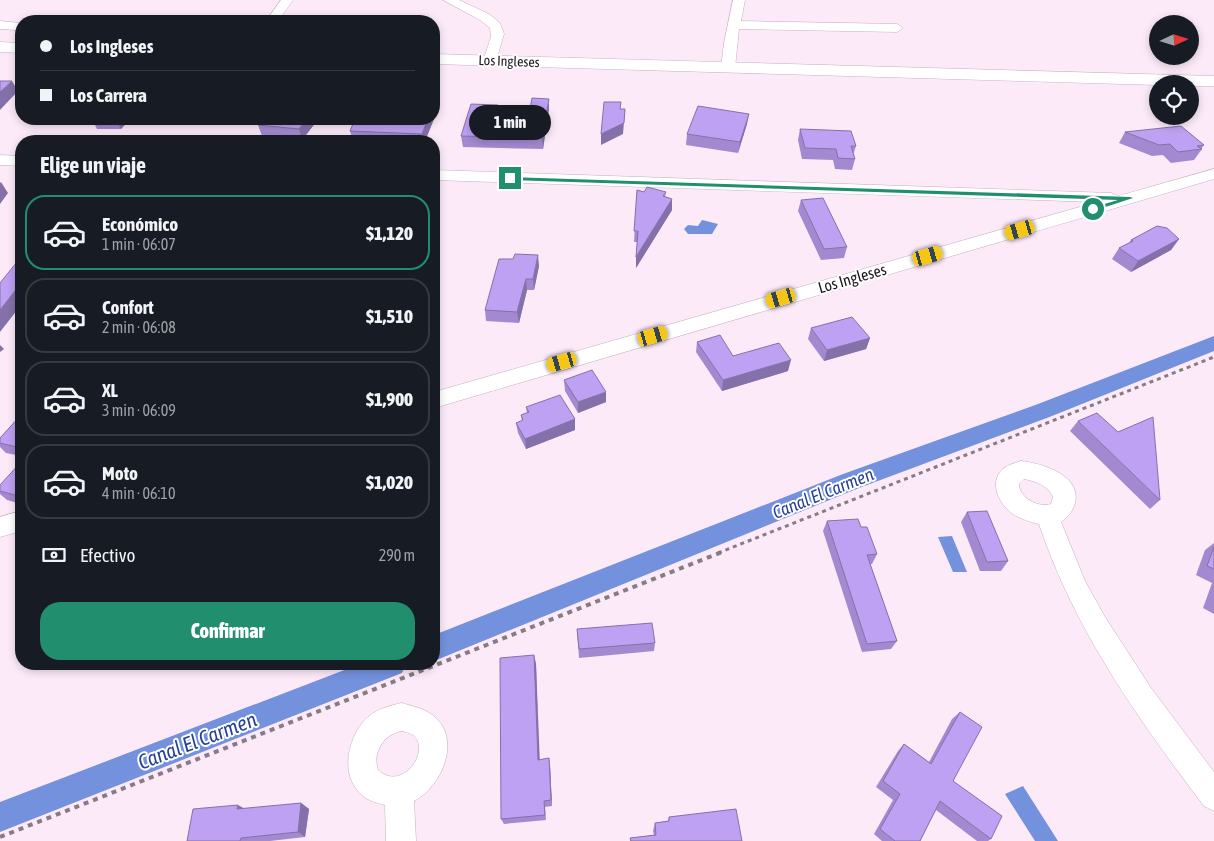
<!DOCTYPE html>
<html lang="es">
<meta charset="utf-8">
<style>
body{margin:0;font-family:"Asap Condensed",sans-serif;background:#242831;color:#f1f3f6;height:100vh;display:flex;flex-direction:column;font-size:19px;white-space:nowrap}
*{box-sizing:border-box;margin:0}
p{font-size:16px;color:#9ea1a6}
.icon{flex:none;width:28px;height:28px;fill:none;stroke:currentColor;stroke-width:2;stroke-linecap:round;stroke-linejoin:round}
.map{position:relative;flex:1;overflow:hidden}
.sheet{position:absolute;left:15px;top:135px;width:425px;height:535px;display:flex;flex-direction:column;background:#171b24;border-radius:20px;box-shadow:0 2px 8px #0003}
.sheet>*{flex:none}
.banner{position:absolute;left:15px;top:15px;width:425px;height:110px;border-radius:20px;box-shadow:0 2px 8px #0003;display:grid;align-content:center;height:110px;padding:0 25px;background:#171b24}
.needle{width:32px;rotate:86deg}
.tools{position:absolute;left:1149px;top:15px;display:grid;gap:10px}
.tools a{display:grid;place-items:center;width:50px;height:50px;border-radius:50%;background:#171b24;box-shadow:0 2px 8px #0003;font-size:25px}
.end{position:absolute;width:22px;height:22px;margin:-11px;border:6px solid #218e6d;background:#fff;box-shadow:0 0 0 2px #fff}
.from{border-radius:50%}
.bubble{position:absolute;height:35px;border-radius:18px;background:#171b24;box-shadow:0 2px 8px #0003;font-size:16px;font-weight:800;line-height:35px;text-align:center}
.car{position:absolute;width:15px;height:30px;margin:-15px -8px;border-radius:6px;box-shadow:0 0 4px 1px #0007;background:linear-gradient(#f5c518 24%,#345 0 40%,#f5c518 0 76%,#345 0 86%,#f5c518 0)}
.banner b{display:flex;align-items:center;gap:18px;height:48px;font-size:19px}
.banner b+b{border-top:1px solid #363941}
.banner i{width:12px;height:12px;background:#f1f3f6}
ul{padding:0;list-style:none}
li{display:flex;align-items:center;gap:15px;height:75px;margin:0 10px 8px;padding:0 15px;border:2px solid #363941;border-radius:20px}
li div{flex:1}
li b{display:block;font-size:19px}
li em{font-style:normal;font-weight:800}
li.current{border-color:#218e6d}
li>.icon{width:45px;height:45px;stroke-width:1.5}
h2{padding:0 25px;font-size:22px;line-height:60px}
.pay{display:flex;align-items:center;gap:12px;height:55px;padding:0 25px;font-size:19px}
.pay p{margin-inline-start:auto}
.button{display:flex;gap:10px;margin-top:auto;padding:10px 25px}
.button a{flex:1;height:58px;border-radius:20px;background:#218e6d;color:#fff;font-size:20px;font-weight:800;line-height:58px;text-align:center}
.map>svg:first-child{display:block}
.water{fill:#7391dc}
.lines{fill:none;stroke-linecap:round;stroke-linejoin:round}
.canal{fill:#7391dc;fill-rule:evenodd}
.street-casing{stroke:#c5afc0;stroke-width:1}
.secondary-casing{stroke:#c5afc0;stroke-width:1}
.path-far1{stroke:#877b84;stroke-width:3;stroke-dasharray:4 4;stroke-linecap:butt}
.path{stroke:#877b84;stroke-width:4;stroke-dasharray:5 5;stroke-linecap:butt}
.street{fill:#fff;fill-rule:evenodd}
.secondary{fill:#fff;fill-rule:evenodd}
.wall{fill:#a38ad0}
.shaded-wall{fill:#8571a9}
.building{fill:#bea1f2;stroke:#8571a9}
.route{fill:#218e6d}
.labels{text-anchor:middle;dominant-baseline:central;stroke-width:4;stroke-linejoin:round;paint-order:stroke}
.far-street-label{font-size:14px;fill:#1f171d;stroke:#fff}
.street-label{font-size:16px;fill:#1f171d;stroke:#fff}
.water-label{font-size:18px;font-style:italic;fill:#253f97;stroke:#fff}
.near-water-label{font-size:21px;font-style:italic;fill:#253f97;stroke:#fff}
</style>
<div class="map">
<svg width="1214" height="841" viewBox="0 0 1214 841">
<rect width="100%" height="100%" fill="#fceaf8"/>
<path class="water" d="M702,220l16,4 -6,10h-24l-4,-5 4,-4 10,1z
M952,536l15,36h-14l-15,-35z
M1023,786l35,55h-23l-30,-47z"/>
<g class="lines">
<path class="canal" d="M1214,336v15l-162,65 -193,72 -425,173v-26l409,-161 195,-70z
M360,664h46l-4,9 -402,159v-30z"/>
<defs>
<path id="street" d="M281,0h12l-15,21h-12z
M443,0h16l30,14 11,9 4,11 -9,30 -5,1 -7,-4 8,-24 -1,-9 -10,-8z
M733,0h12l-4,21 156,3 6,4 -6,4 -158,-3 -4,39 -7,4 -7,-4 3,-25z
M0,21l20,2 1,4 -5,3 -16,-1z
M0,155l21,1v10l-21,-1z
M1214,169v10l-780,229v-16l663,-190 -663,-22v-10l677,23 7,3z
M1021,461c20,2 61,14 54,42 -2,8 -7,14 -14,19l24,59 20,36 46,71 63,84v39l-10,-5c-66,-87 -130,-177 -165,-282 -9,-2 -18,-5 -26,-10 -13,-9 -23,-28 -13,-42 4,-6 14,-9 21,-11zM1024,479c11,2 25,7 29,18l-2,7c-13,4 -32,-6 -32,-20z
M21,511v20l-21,6v-20z
M402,703c9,3 21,5 29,11 32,22 12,72 -17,87l2,40h-30l-1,-36c-7,-2 -16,-4 -22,-9 -25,-20 -15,-62 6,-80 9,-7 22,-11 33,-13zM402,731c3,1 8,2 11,4 19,14 -10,58 -35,35 -6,-18 6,-36 24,-39z"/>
<path id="secondary" d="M0,42l21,1v10l-21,-1z
M434,54l780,22v10h-24v-2l-32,1 -724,-21z"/>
</defs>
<use href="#street" class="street-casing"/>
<use href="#secondary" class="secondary-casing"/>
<path class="path-far1" d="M718,553l496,-196"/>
<path class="path" d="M0,837l722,-285"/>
<use href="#street" class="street"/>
<use href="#secondary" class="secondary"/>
</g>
<path class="wall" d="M549,109l-6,40 -80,-2 -2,-11 38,-20 -1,4h30z
M74,119h56l-9,10h-24l-2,-4h-17z
M434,119l-9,22h-72l-3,-10z
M316,122l-14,18 -40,-4 -4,-11z
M747,124l-9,29 -52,-8 1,-11z
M800,129l56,17 -3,9 2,4 -3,11 -17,-1 -2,-9 -31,-1 -4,-19z
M1125,132l79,13 -3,4h1l-8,11 -23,3 -8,-8 -11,1 -33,-13z
M637,190l7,2h22l-1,5 7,2v11l-36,58 1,-26h-3z
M801,200l46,47 -3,11 -23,2 -23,-49z
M1179,239l-8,11 -40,22 -19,-13 7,-11 10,-5 2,-3z
M539,266l-5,24h-7l-8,33 -33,-2 -1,-11z
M811,328l59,10 -4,11 -42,12 -16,-22z
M697,342l36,14 55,15 -66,20 -26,-39z
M564,380l42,22 -28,11 -13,-22z
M526,407l49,12v11l-49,19 -8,-16 -2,-10 6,-2 -1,-6 6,-2z
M21,415v41l-15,-3 -6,-6v-9z
M1078,421l82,79 -10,9 -80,-78z
M21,462v42l-14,-4 -7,-6v-9z
M967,512l41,49 -7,10h-21l-19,-49z
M827,521l34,6 16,27 -5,10h-2l27,77 -6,8 -29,3 -39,-121z
M1214,543v71l-11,-6 9,-25 -16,-8 9,-25z
M577,629l78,14 -1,8 -75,7z
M534,655l2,9 3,96 10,-2 1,7 2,41 -7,1 1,13 -42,4 -3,-5z
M960,712l-7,69 38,58 -3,2h-11l-41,-31 -16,31h-38l-8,-7 19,-34 -17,-13 22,-36 6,-7 25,18 23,-43z
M301,803l8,6 -4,28 -35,4h-83l57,-32z
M669,817l73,24h-112v-3l24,-3 -1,-4 2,-8 13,-2z"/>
<path class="shaded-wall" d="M12,81l6,10 -18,19v-18z
M436,95l2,11 -4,13v-16z
M549,99v10l-6,40 -1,-11z
M498,105l1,11 -4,14 -1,-11z
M625,109l-2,25 -22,11v-11z
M749,114l-2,10 -9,29 2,-11z
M116,119h14l-9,10z
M307,119h8l1,3 -14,18 -3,-11z
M428,119h6l-9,22h-1l-2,-7z
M1,182l7,11 -8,11v-21z
M672,199v11l-36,58v-11z
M1179,239l-8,11 -40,22 7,-11z
M538,255l1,11 -5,24 -1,-11z
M526,279l1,11 -8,33 -2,-11z
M21,283v22l-21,27v-22z
M870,338l-4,11 -42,12 3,-11z
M0,345l4,4 -4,3z
M791,360l-3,11 -66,20 1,-11z
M606,392v10l-28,11v-11z
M575,419v11l-49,19 -1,-10z
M21,488v13l-6,-6z
M534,655l2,9 4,102 -2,-6z
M549,758l1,7 2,41 -1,-6z
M301,803l8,6 -4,28 -7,-5z
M238,805l9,5 -10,-1z"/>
<path class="building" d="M0,81h12l-12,11z
M434,95h2l-2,8z
M532,98l17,1 -7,39 -81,-2 10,-32 27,1 -4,14 34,1z
M604,102h17l-1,7h5l-1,14 -23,11z
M698,106l51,8 -9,28 -53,-8z
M264,119h43l-8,10 -41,-4z
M355,119h73l-6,15 -72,-3z
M1181,126l23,19 -7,1 5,3 -24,3 -8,-8 -11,1 -34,-13z
M800,129l51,2 5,15h-5l4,13 -17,-1 -2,-9 -31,-1z
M647,187l19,5 -3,4 9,3 -36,58 2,-26h-4l3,-41 7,2z
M823,198l24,49 -23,2 -23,-49z
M1157,226l10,2 12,11 -41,22 -19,-13 14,-7 -2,-1z
M515,254l23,1 -5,24h-7l-9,33 -32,-2 14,-51h14z
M21,257v26l-21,27v-27z
M852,317l18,21 -43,12 -16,-22z
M720,335l13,21 46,-13 12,17 -68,20 -26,-38z
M592,370l14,22 -28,10 -14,-22z
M560,395l15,24 -50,20 -9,-16 7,-3 -2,-5 8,-3 -3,-5z
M1097,413l21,19 35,-15 7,83 -82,-79z
M21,415v33l-21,-5v-5z
M21,462v26l-6,7 -15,-4v-6z
M987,511l21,50 -21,1 -20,-50z
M858,519l3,8h6l10,27 -10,1 30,86 -30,3 -40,-123z
M1214,547v22l-7,-3z
M652,623l3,20 -76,6 -2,-20z
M534,655l4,105 11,-2 2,42 -7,1 1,14 -44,4 -1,-161z
M960,712l22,15 -29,54 49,35 -11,23 -51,-38 -20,40h-25l-15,-12 20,-35 -17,-13 21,-37 27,20z
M301,803l-3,29 -57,6 -1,3h-53l6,-32 45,-4 -1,4z
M736,809l6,32h-111l-1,-3 26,-3 -1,-12 14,-2v-4z"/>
<path class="route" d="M508,177l622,20 3,1 -40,13 -2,-1v-2l27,-8 -608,-20z"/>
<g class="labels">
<g class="far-street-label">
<text transform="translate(509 61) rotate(2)">Los Ingleses</text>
</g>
<g class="street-label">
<text transform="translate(852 278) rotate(-16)">Los Ingleses</text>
</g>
<g class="water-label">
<text transform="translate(823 493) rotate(-22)">Canal El Carmen</text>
</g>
<g class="near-water-label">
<text transform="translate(197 740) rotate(-21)">Canal El Carmen</text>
</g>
</g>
</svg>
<div class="tools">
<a><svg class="needle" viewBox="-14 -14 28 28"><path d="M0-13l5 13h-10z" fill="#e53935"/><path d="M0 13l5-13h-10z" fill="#9ea1a6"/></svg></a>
<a><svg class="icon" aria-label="locate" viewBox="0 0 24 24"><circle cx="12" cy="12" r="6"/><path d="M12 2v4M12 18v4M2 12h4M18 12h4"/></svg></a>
</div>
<i class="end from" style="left:1093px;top:209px"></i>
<i class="end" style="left:510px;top:178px"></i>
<div class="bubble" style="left:469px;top:105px;width:82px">1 min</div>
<i class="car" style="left:1020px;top:230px;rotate:254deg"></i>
<i class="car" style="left:928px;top:256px;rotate:74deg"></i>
<i class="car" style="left:781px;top:298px;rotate:254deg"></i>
<i class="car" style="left:653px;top:336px;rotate:74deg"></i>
<i class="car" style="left:562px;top:362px;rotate:254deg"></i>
<div class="banner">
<b><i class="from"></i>Los Ingleses</b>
<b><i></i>Los Carrera</b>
</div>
<section class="sheet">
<h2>Elige un viaje</h2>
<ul>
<li class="current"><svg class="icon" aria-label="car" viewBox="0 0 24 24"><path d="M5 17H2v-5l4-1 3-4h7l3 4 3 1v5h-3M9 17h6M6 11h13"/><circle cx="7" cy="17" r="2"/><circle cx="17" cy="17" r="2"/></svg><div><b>Económico</b><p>1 min · 06:07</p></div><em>$1,120</em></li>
<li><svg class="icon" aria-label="car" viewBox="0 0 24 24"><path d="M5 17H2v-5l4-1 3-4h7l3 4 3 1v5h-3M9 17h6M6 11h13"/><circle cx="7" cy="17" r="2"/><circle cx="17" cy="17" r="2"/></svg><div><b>Confort</b><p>2 min · 06:08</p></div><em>$1,510</em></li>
<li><svg class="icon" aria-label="car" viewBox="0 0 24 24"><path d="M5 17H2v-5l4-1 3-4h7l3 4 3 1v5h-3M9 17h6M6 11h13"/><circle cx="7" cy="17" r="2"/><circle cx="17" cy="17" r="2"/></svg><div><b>XL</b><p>3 min · 06:09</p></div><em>$1,900</em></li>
<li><svg class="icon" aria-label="car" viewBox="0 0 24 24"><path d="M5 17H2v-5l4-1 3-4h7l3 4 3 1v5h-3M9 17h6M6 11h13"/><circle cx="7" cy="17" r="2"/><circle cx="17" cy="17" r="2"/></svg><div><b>Moto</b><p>4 min · 06:10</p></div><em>$1,020</em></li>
</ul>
<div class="pay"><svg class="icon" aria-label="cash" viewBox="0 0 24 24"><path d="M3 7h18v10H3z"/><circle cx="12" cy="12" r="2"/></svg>Efectivo<p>290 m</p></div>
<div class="button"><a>Confirmar</a></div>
</section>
</div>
